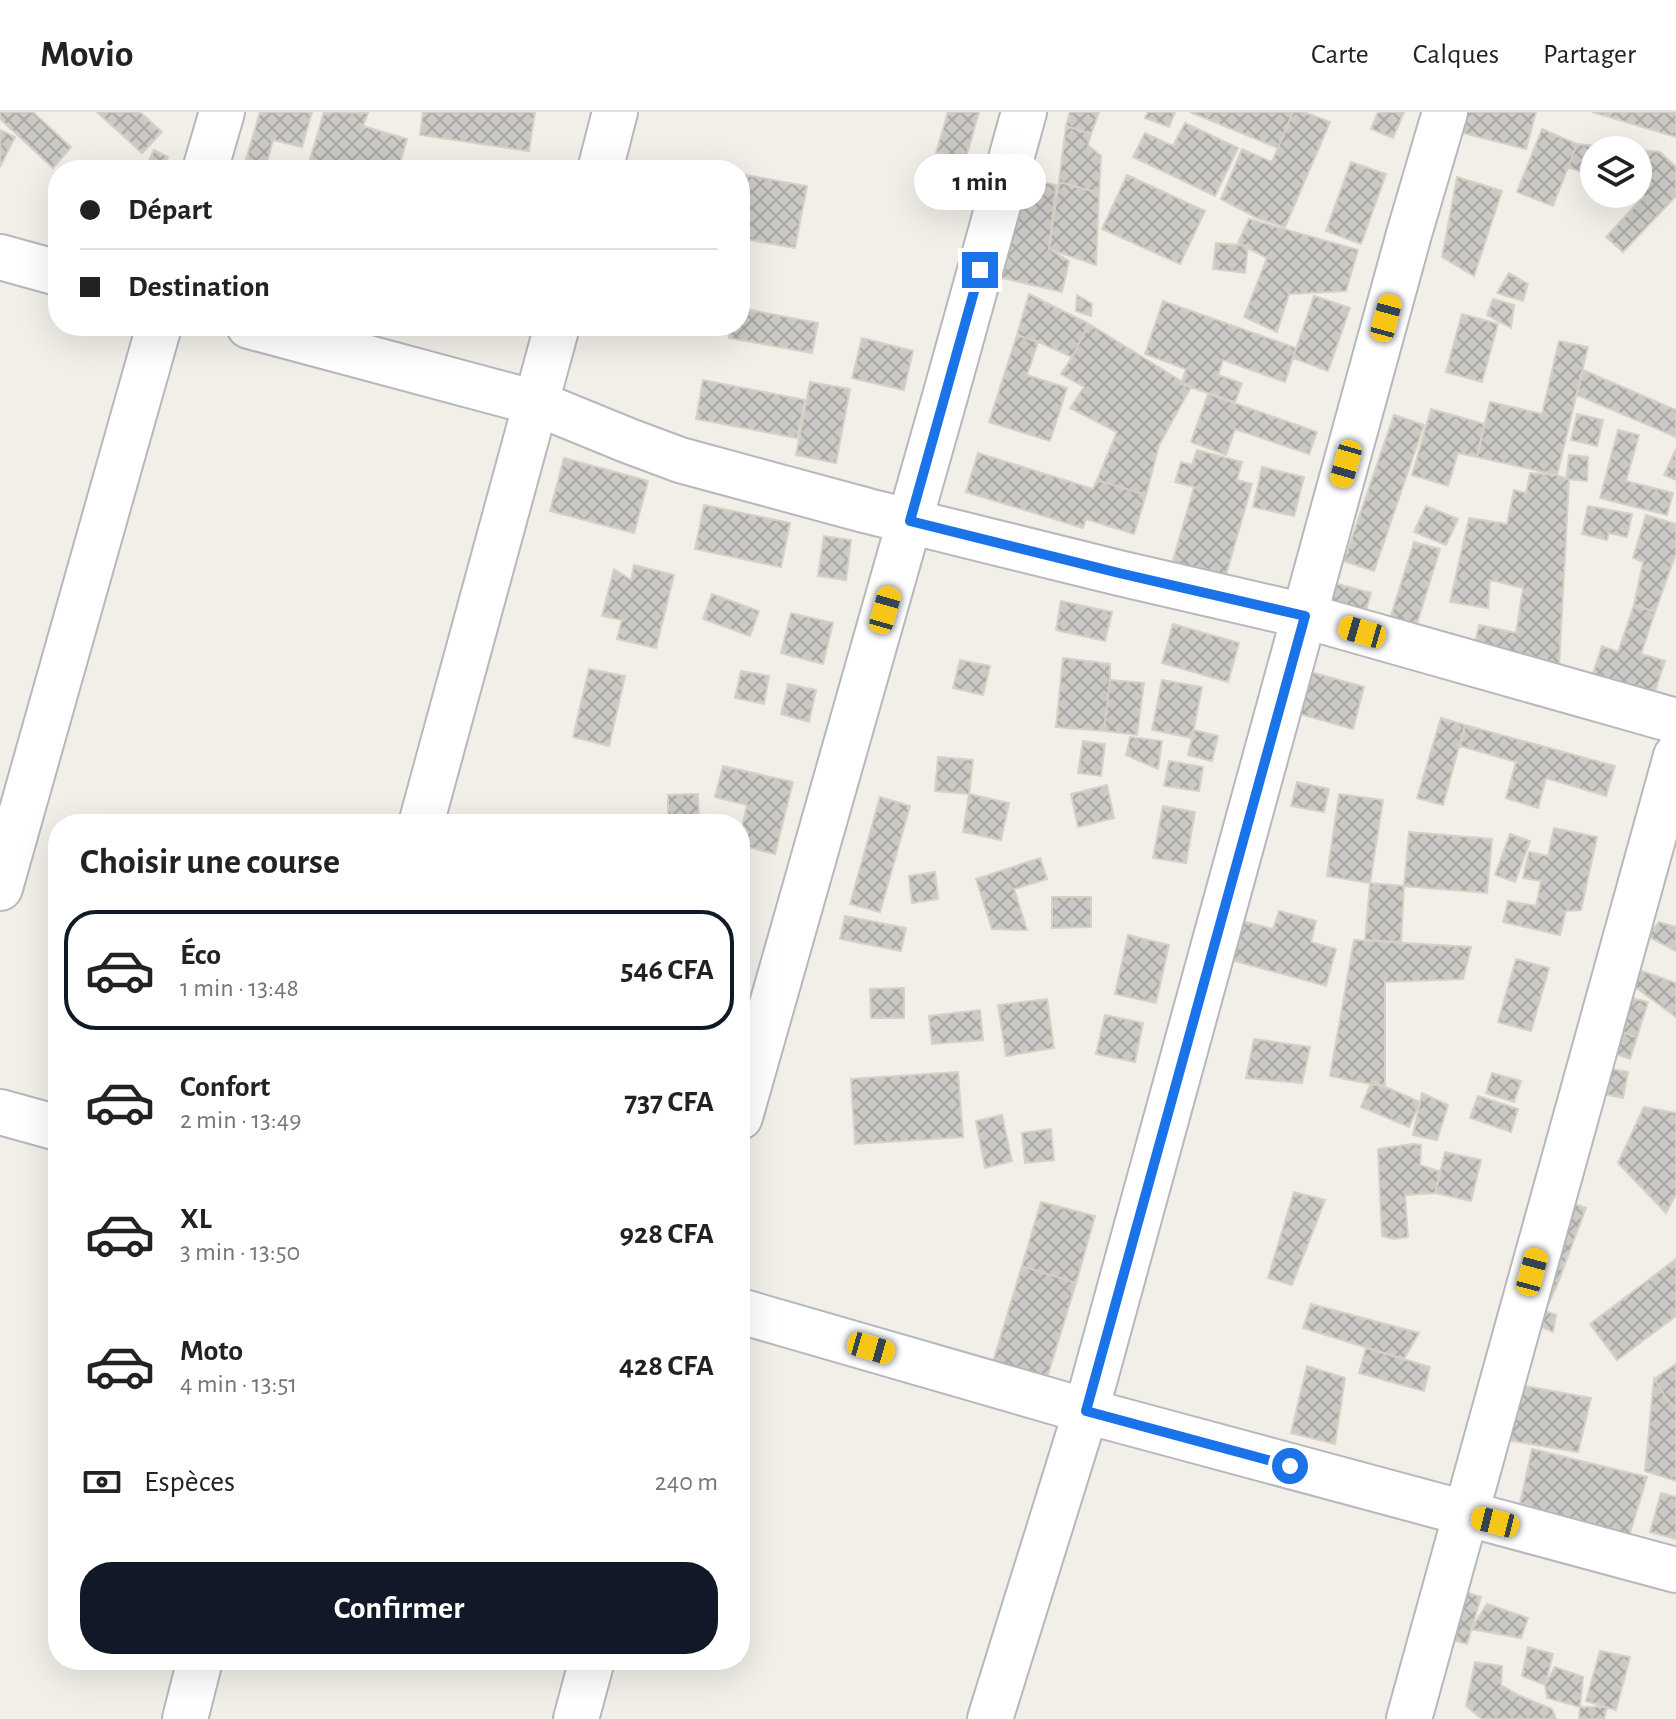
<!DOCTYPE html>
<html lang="fr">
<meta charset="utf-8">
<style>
body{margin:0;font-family:"Alegreya Sans",sans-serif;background:#f6f6f6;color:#222;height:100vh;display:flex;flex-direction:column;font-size:30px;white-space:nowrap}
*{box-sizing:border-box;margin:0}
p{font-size:26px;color:#767676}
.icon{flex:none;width:44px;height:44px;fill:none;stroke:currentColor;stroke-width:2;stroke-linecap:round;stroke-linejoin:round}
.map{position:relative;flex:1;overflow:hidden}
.side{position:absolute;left:48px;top:702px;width:702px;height:856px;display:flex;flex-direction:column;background:#fff;border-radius:32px;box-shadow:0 8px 32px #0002}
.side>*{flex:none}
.banner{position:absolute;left:48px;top:48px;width:702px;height:176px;border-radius:32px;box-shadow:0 8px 32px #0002;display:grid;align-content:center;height:176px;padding:0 32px;background:#fff}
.fabs{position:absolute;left:1580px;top:24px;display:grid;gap:16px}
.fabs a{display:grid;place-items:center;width:72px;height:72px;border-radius:50%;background:#fff;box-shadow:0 8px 32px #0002;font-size:40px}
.end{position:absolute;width:36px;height:36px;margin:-18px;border:10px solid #1a73e8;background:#fff;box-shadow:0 0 0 4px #fff}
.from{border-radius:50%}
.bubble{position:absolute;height:56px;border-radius:28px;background:#fff;box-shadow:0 8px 32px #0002;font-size:26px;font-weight:600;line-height:56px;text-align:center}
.car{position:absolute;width:24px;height:48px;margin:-24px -12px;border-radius:10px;box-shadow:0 0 6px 2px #0007;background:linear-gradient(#f5c518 24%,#345 0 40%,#f5c518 0 76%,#345 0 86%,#f5c518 0)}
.banner b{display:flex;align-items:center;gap:28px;height:76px;font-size:30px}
.banner b+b{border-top:2px solid #e0e0e0}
.banner i{width:20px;height:20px;background:#222}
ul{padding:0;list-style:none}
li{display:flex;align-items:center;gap:24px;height:120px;margin:0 16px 12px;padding:0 16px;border:4px solid transparent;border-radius:32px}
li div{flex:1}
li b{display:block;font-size:30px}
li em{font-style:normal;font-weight:600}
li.on{border-color:#111827}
li>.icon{width:72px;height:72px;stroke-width:1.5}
h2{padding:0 32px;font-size:36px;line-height:96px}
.pay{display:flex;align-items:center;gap:20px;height:88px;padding:0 32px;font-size:30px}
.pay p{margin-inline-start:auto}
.primary-button{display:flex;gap:16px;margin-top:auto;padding:16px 32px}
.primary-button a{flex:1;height:92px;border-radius:32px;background:#111827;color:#fff;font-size:32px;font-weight:600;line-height:92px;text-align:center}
header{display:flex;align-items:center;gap:48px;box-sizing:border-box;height:112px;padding:0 40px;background:#fff;border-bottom:2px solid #e0e0e0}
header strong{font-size:38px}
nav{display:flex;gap:44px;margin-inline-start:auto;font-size:28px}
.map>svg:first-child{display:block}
.building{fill:url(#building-cross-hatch);stroke:#d6d1c6;stroke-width:2}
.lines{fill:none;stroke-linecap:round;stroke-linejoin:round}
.minor-casing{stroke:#b5b8bc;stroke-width:48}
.minor{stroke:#fff;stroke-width:44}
.route{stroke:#1a73e8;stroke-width:10}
</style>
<header>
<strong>Movio</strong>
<nav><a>Carte</a><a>Calques</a><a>Partager</a></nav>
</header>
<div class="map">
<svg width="1676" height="1607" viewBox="0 0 1676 1607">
<defs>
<pattern id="building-cross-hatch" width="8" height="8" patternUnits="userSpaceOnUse" patternTransform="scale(2)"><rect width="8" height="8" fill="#cccac5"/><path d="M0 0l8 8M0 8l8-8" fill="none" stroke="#a9a8a4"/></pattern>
</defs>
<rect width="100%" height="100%" fill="#f1efe8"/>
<path class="building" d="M0,0h33l38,35 -18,21 -53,-49z
M97,0h43l22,20 -20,21z
M260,0h52l-10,35 -29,-7 -8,29 -20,-6z
M324,0l44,1 -5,13 44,13 -9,31h-91z
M423,0h112l-6,39 -109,-16z
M948,0h31l-14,49 -29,-8z
M1070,0h29l-8,22 -25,-8z
M1148,0h27l-6,15 -24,-9z
M1190,0h103l-15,36z
M1293,0h11l26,10 -45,105 -28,-9 -36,-19 21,-50 30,13z
M1378,0h26l-11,26 -22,-9z
M1466,0h70l-10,37 -67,-17z
M1592,0h84v25z
M1185,11l53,25 -23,48 -82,-39 12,-24 28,13z
M1066,14l25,8 -3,11 13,11 -2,37 -40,-11z
M1542,17l35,15 -24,62 -36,-14z
M0,18l15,7 -15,30z
M1577,32l60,6h-43v27l-26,-10z
M154,38l14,7 -6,13h-18z
M1638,38l22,2 16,15v29l-53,56 -17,-15 38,-41 -6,-2z
M665,49l52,9h-54z
M1351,50l35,12 -25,70 -35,-13z
M740,62l67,12 -12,62 -55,-10z
M1013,63l43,10 -7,64 20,12 -7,31 -72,-17z
M1127,63l78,36 -25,53 -78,-35z
M1457,65l45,14 -28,85 -32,-19z
M1059,70l40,11 -3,72 -47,-16z
M1249,107l109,31 -12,41 -57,3 -12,38 -33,-15 23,-59 -29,-15z
M1216,131l32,3 -3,27 -32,-4z
M1509,161l19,11 -5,17 -26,-8z
M1029,182l60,30 -17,33 -34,-15 -21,-7z
M1077,183l15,9 -1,12 -15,-5z
M1314,184l36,12 -22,63 -35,-13z
M1493,187l21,6 -3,23 -24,-13z
M1163,189l133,47 -11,34 -62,-22 -5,15 24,8 -7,19 -54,-18 5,-15 -41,-15z
M740,196l78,15 -6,30 -83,-15 2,-12h9z
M1462,202l36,10 -16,58 -36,-10z
M1089,212l102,63 -32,58 -13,50 -49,-15 20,-48 -47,-24 14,-21 -23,-13 11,-17z
M1017,223l21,7 -11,33 40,13 -17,53 -61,-19z
M862,226l51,13 -9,39 -52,-12z
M1559,229l29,6 -31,128 -80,-18 13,-55 52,12z
M1583,258l93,40v27l-99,-42z
M703,268l102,20 -8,38 -101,-19z
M810,270l40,7 -14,74 -40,-8z
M1208,282l109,38 -8,22 -74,-25 -9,26 -35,-13z
M1431,297l53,15 -7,33 -19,-4 -10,33 -36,-11z
M1577,302l26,6 -6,26 -26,-6z
M1394,303l30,10 -50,146 -30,-10z
M1618,318l21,5 -13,46 47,12 -6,22 -67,-17z
M1676,337v31l-12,-5z
M1197,338l45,12 -5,18 15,4 -26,91 -20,-6 -5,18 -33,-9 26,-91 -19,-5 6,-20 11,3z
M978,341l115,36 4,-9 49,15 -12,39 -48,-15 -3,9 -117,-36z
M1569,343l19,2 -1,24 -21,-2z
M564,346l84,23 -14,52 -84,-22z
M1262,355l42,10 -10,39 -41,-9z
M1530,361l27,2 12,5 -10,186 -85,-17 5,-24 37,8 7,-45 -33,-8 -2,28 -38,-6 19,-84 38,6 7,-34 12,3z
M704,393l86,18 -9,44 -86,-18z
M1426,394l32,13 -12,26 -32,-13z
M1588,394l44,8 -5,23 -18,-4 -2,7 -25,-6z
M1646,403l30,9v29l-21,59 -21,-7 9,-43 -10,-4z
M824,424l27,4 -5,40 -28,-4z
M1414,430l26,7 -26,84 -26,-8z
M634,453l40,10 -18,73 -39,-9 5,-19 -20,-4 12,-47 17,11z
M1330,470l41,11 -8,28 -40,-12z
M712,482l47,17 -9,25 -47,-17z
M1061,489l51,11 -7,29 -49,-11z
M1634,493l21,7 -14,42 24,7 -13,39 -61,-20 11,-34 16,6z
M791,501l42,10 -10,41 -42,-11z
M1173,512l66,19 -11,39 -66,-19z
M1063,546l47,6v16l-6,51 -48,-4z
M960,548l30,6 -7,29 -30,-7z
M589,557l36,7 -16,70 -36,-9z
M741,559l28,5 -5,28 -29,-6z
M1311,560l53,15 -11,42 -53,-15z
M1110,568l34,3 -7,52 -33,-4z
M1162,568l40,7 -10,51 -40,-8z
M788,572l28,6 -7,32 -28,-8z
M1441,606l24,7 -22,80 -26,-7z
M1465,613l150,41 -9,30 -60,-18 -8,30 -32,-10 10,-36 -56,-16z
M1194,618l24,6 -6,25 -24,-6z
M1130,625l32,4 -4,28 -32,-14z
M1083,629l22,3 -4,32 -23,-3z
M938,645l35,3 -4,34 -34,-3z
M1169,649l34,6 -4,24 -35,-5z
M723,654l70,16 -18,72 -35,-9v-10l7,-30 -32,-8z
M1297,670l32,7 -5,23 -33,-6z
M1107,673l7,33 -36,9 -7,-33z
M698,682l1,30h-31v-29z
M969,682l40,9 -8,37 -38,-8z
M1339,682l44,6 -13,83 -43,-7z
M880,685l30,9 -30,106 -30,-8z
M1163,694l32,6 -9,51 -33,-5z
M1554,716l43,9 -16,73 -15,1 -6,24 -57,-13 5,-21 28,5 5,-25 -18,-3 6,-26 19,4z
M1409,720l83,7 -5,54 -83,-7z
M1510,722l20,7 -15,41 -20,-7z
M1040,746l7,21 -33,10 13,41 -35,-1 -16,-50z
M935,760l3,27 -26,4 -3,-27z
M1370,771l34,3 -3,56 -36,-2z
M1052,785h39v30l-39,1z
M1279,799l37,10 -5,21 25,7 -10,37 -98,-27 10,-39 35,9z
M845,804l61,12 -5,23 -61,-12z
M1659,810l17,5v24l-29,-15z
M1128,823l41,10 -13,58 -41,-9z
M1354,828l117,7 -8,32 -78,3v105l-55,-11z
M1516,847l33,9 -18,63 -33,-9z
M1636,857l40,14v34l-57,-42z
M904,876v30h-33l-1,-29z
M1619,883l29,7 -11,35 -26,-8z
M1047,887l7,49 -48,8 -8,-51z
M980,898l3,30 -51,4 -3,-28z
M1105,903l38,8 -8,39 -39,-8z
M1611,917l26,8 -7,22 -26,-9z
M1254,927l56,8 -8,36 -56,-5z
M1600,955l28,5 -5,26 -29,-6z
M958,960l5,65 -108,7 -4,-65z
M1492,961l29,8 -7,21 -28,-9z
M1372,969l48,21 -11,25 -48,-20z
M1422,981l26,12 -11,35 -24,-5z
M1478,984l40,13 -7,23 -41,-14z
M1644,995l32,6v81l-10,19 -48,-50z
M1002,1003l10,46 -27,7 -9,-47z
M1051,1017l3,31 -29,3 -3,-30z
M1412,1032l9,1 -1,20 21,7 -6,21 -30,2 3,42 -14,2 -12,-3 -4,-87z
M1445,1040l36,8 -10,41 -36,-8z
M1294,1080l31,8 -33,85 -24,-7z
M1561,1088l25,8 -29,77 -12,26 11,4 -3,17 -28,-13z
M1041,1090l54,14 -19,67 -54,-17z
M1676,1147v57l-59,44 -27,-36z
M1022,1154l54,17 -33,108 -54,-16z
M1311,1192l108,29 -15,26 -101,-31z
M1366,1236l64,19 -6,24 -65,-18z
M1676,1252v48l-22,-33z
M1307,1254l38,12 -10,66 -44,-11z
M1654,1267l22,33v69l-31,-10z
M1514,1272l77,14 -13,54 -77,-13z
M1532,1337l115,28 -18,59 -46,-11 -63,-22z
M1661,1381l15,4v42l-26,-7z
M1458,1478l23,7 -14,47 -24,-7z
M1487,1492l41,14 -7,20 -50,-9z
M1528,1535l25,7 -8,31 -23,-9z
M1600,1539l30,6 -14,53 -30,-9z
M1475,1550l27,4 -1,19 19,11 32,13 4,10h-74l-16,-13z
M1555,1555l28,10 -3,30 -33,-9 -2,-13z
M1580,1595h27l-3,12h-25z"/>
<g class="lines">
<defs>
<path id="minor" d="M205,58l17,-58
M600,58l15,-58
M0,145l58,16
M249,214l287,77 93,38 51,19 188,51 251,62 186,43 371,105
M421,712l136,-498
M0,776l159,-562
M0,1000l58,16
M740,1005l206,-724 78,-281
M740,1199l346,100 590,159
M185,1607l15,-59
M576,1607l16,-59
M990,1607l96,-308 323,-1177 36,-122
M1409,1607l267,-963"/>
</defs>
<use href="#minor" class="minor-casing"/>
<use href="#minor" class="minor"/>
</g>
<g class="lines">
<path class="route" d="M980,158l-70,251 209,52 186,43 -219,795 204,55"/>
</g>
</svg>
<div class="fabs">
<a><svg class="icon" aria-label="layers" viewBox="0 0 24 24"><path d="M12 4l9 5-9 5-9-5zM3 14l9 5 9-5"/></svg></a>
</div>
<i class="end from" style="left:1290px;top:1354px"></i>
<i class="end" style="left:980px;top:158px"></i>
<div class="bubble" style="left:914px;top:42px;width:132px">1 min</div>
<i class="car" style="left:1386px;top:206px;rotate:15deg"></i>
<i class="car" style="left:1346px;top:352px;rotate:196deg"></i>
<i class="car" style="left:885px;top:498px;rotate:16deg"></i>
<i class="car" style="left:1362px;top:520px;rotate:286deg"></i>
<i class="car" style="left:1532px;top:1160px;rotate:15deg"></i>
<i class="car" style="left:871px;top:1236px;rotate:106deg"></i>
<i class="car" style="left:1495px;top:1410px;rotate:284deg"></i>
<div class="banner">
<b><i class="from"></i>Départ</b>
<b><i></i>Destination</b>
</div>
<section class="side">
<h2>Choisir une course</h2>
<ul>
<li class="on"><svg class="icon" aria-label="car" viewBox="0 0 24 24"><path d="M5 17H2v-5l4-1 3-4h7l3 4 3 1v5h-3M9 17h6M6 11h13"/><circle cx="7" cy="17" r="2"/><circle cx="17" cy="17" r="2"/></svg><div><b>Éco</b><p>1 min · 13:48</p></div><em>546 CFA</em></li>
<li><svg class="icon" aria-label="car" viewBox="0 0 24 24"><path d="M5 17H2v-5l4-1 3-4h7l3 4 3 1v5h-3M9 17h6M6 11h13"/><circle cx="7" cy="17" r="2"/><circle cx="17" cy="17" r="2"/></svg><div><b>Confort</b><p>2 min · 13:49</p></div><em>737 CFA</em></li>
<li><svg class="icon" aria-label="car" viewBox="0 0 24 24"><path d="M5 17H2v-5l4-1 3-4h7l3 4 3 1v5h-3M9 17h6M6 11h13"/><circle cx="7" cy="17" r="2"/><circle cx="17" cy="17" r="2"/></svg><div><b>XL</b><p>3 min · 13:50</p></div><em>928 CFA</em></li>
<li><svg class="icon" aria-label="car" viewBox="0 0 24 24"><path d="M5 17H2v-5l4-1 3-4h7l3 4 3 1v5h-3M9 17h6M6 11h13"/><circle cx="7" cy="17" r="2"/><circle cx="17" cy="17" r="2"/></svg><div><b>Moto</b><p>4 min · 13:51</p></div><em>428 CFA</em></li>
</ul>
<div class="pay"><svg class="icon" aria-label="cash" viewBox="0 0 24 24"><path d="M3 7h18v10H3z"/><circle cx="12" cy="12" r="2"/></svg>Espèces<p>240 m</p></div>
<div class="primary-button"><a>Confirmer</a></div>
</section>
</div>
